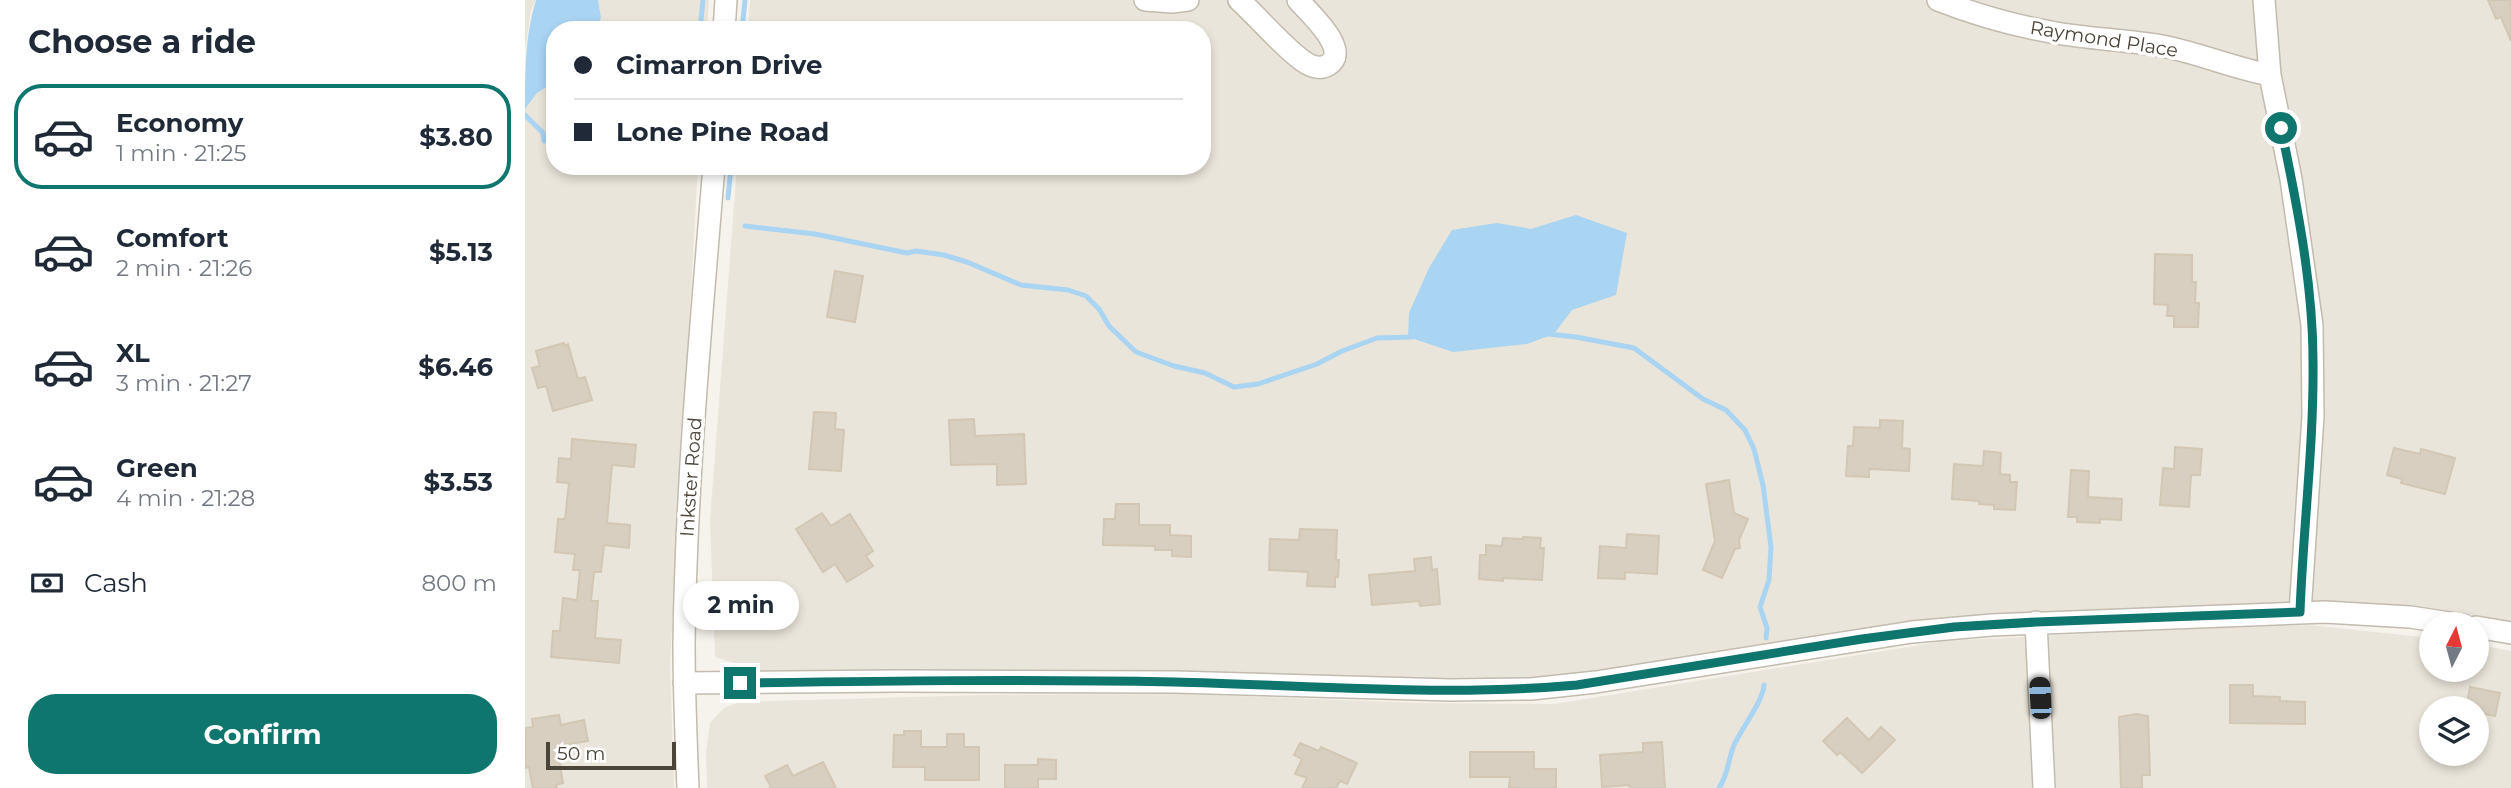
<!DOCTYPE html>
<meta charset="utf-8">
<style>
body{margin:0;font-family:Montserrat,sans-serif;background:#f6f6f7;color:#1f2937;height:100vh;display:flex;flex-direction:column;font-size:26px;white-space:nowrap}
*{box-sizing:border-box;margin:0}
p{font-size:23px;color:#747a83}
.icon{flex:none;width:38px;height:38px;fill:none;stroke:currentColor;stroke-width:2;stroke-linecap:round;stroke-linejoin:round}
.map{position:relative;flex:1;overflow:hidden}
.side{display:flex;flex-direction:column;background:#fff;width:525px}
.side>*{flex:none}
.guide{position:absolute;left:21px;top:21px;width:665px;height:154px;border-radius:28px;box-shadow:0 4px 10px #0003;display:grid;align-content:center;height:154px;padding:0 28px;background:#fff}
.needle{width:46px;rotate:6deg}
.controls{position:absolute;left:1894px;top:612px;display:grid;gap:14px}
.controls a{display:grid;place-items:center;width:70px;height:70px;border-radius:50%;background:#fff;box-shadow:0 4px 10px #0003;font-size:35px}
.scale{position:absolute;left:21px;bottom:18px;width:130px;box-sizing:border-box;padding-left:7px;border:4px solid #4b4439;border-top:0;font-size:19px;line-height:24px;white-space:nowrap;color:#4b4439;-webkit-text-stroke:5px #fff;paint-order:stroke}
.end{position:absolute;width:32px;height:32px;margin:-16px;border:9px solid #0f766e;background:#fff;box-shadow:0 0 0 4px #fff}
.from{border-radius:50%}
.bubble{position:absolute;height:49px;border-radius:24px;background:#fff;box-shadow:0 4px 10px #0003;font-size:23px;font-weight:700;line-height:49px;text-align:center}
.car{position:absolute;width:21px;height:42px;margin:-21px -10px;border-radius:9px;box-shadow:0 0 5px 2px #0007;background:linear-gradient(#222 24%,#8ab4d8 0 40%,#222 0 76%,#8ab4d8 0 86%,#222 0)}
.guide b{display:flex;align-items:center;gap:24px;height:66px;font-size:26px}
.guide b+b{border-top:2px solid #e0e1e3}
.guide i{width:18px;height:18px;background:#1f2937}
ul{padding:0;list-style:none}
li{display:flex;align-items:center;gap:21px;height:105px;margin:0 14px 10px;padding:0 14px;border:4px solid transparent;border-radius:28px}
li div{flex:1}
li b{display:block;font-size:26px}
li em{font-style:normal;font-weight:700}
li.current{border-color:#0f766e}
li>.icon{width:63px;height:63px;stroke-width:1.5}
h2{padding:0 28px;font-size:32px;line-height:84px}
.pay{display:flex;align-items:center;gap:18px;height:77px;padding:0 28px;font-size:26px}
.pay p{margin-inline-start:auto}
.primary-button{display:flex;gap:14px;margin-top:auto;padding:14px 28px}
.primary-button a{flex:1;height:80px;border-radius:28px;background:#0f766e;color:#fff;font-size:28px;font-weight:700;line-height:80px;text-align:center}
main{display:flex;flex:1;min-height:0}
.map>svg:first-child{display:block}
.residential{fill:#eae5da;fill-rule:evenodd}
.water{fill:#a9d4f2}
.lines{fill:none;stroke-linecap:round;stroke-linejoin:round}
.stream{stroke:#a9d4f2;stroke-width:5}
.building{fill:#d8cfc1;stroke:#d3c7b4;stroke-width:2}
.minor-casing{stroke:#c2bbae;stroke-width:24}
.minor{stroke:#fff;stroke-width:21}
.route{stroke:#0f766e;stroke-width:9}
.labels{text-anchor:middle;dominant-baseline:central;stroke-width:7;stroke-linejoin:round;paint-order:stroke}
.street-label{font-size:19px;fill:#4b4439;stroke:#fff}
</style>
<main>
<section class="side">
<h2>Choose a ride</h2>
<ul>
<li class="current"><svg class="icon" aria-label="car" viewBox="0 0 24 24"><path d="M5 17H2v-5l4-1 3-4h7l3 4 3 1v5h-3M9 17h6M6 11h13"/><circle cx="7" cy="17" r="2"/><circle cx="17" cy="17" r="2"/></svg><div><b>Economy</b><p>1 min · 21:25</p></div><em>$3.80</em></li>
<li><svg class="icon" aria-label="car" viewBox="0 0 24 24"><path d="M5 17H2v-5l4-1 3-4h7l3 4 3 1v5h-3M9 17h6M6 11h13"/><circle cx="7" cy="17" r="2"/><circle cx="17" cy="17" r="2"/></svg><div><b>Comfort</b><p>2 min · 21:26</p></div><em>$5.13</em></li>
<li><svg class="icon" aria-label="car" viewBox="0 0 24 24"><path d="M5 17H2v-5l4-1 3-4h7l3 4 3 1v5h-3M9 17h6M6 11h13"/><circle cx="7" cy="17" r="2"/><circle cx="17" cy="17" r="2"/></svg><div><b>XL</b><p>3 min · 21:27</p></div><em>$6.46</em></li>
<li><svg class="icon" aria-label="car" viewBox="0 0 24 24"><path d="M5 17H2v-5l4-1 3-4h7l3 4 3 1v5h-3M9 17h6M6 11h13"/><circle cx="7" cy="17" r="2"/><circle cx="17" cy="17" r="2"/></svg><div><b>Green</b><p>4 min · 21:28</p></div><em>$3.53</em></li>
</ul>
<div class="pay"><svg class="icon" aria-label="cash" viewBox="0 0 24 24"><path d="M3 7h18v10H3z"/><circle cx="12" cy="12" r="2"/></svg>Cash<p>800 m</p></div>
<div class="primary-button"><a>Confirm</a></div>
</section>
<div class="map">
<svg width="1986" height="788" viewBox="0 0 1986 788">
<rect width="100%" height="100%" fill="#f6f3ec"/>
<path class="residential" d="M0,0h11l-5,10 -6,41z
M73,0h111l-2,30h-109l3,-13z
M225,0h1761v628l-431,-16 -495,65 -96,5 -267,-8 -467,-4 -40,-13 -5,-137 27,-354h465v-136h-454z
M30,82v84h143l-28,498 4,124h-149v-679l12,-16z
M1784,625l122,13v32h45v-26l35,7v137h-1804l-1,-36 4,-29 14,-15 15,-6 245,-7 198,-1 242,9 130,1 391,-63 238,-12zM1906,709h45v45h-45z"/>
<path class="water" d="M11,0h62l3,17 -3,13h-43v52l-18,11 -12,16c0,-37 0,-75 11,-109z
M1051,215l51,18 -11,62 -44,15 -18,24 -27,10 -74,8 -45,-15 1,-24 20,-45 23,-38 45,-7 34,6z"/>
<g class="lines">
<path class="stream" d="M175,30l3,-30
M217,30l3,-30
M0,115l18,18 1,8 11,-2
M203,198l3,-32
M220,226l70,8 92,19 9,-2 28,4 23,7 54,23 47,5 18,6 13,13 10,17 27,26 38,14 31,7 29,14 24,-3 59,-20 25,-13 35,-13 35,-1
M1023,334l28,3 58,11 69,51 23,11 19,20 9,19 9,36 8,62 -2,33 -9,27 7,21 -1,10
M1194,788c9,-13 9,-28 15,-43 7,-15 30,-46 30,-60"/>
</g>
<path class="building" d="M1963,0h23v41l-10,-24 -5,2z
M1630,254l37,1v27h4l-1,21h4l-1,24h-24v-11h-7l1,-11 -14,-1z
M310,271l28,5 -8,46 -28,-5z
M39,343l1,3 3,-2 10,35 7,-2 7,23 -39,11 -7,-25 -8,2 -6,-20 8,-2 -4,-15z
M289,412l22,1 -1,16 9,1 -3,41 -32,-2z
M449,419l1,17 49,-2 2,50 -29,1v-21l-46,1 -2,-45z
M1355,420l23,1 -1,27 8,1 -1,22 -40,-2v8l-23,-1 2,-30h5l1,-19 26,1z
M47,439l64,6 -2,22 -22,-2 -5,58 23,2 -1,23 -25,-3 -3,27h-7l-3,29h7l-3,37 26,2 -2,23 -68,-6 2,-26h7l3,-33 14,2 3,-30h-7l2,-16 -20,-2 3,-33h7l4,-36 -12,-1 2,-24 12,1z
M1650,447l27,2 -2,26h-9l-2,32 -29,-2 3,-37 11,1z
M1869,448l26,6 1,-5 34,9 -10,36 -44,-11 1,-4 -15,-4z
M1459,451l17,2 -1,21 10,1v7h7l-2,28 -21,-1v-4l-15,-1v-3l-27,-2 2,-35 29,2z
M1546,470l18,1 -1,26 34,2 -1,21 -21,-1v4l-23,-1v-5h-9z
M1204,480l5,33 14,6 -9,21 1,8 -5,1 -13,29 -19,-8 12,-29 -9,-57z
M591,504h23v21h31v10l21,1v21l-19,-1v-6h-17v-4l-52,-1 1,-26h11z
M297,513l9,13 19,-12 23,37 -7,5 7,10 -26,16 -12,-18 -12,8 -27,-43z
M775,529l37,1 -1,30h3l-1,17h-3v10l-28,-1 1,-14 -39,-2 1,-31 29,1z
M1102,534l32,2 -2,38 -32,-2v7l-27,-1 2,-32 26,2z
M998,537l18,1 -1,10h4l-2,32 -39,-2v3l-24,-2 1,-24h6v-10l16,1 1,-8 20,1z
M906,557l1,13 5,-1 3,35 -20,2 -1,-5 -47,4 -3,-30 46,-4 -1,-12z
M1705,685h23v11l27,1v4l25,1v22l-75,-1z
M1945,687l30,6 -5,23 -19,-4v-3h-10z
M1611,714l12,2 2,59h-8v13h-21l-2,-71z
M34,715l2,10 23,-5 4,21 -31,5 6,37 -7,2 1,3h-24l-4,-21 -4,1v-40l8,-1 -1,-8z
M1322,718l22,22 12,-13 14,13 -33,33 -22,-21 -3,3 -14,-14z
M379,731h17v16h26v-13h17v13h15v33h-54v-13h-32l1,-32h10z
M1137,742l3,46h-35l-1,-3 -27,2 -2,-32 43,-3v-9z
M775,743l19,8 2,-4 36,16 -10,21 -7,-3 -4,7h-34l5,-10 -12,-4 7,-15 -8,-4z
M945,752h64v17h22v19h-40l-7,-1 1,-10h-40z
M513,759l18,1v19h-18v9h-33v-23h33z
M298,762l13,26h-67l2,-1 -6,-11 22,-11 6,11z"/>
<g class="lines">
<defs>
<path id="minor" d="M620,0l27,2 16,-2
M714,0c20,18 43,46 64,61 7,5 16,9 25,4 24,-14 -19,-52 -30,-65
M1413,0c38,15 78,26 118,33 35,6 71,7 106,13 37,7 71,22 108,29
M1739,0l6,75 21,104 21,146 1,91 -13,197
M199,30l2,-30
M1511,622l8,166
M1951,627l35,6
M159,683l213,-2 278,1 275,8 81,-1 65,-7 316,-50 80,-7 333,-13 85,5 53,8
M163,788c-2,-48 -4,-96 -4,-144 2,-159 17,-319 30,-478"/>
</defs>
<use href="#minor" class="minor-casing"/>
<use href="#minor" class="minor"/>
</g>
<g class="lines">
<path class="route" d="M215,683c144,-2 290,-4 434,-1 134,3 270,15 403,3l285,-46 92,-12 82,-5 264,-10c3,-83 14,-167 13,-251 0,-77 -16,-157 -32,-233"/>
</g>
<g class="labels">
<g class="street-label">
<text transform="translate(1579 39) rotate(9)">Raymond Place</text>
<text transform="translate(166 477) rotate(-86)">Inkster Road</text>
</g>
</g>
</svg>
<div class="controls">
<a><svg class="needle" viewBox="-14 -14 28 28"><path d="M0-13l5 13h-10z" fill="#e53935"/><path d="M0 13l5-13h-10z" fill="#747a83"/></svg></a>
<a><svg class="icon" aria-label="layers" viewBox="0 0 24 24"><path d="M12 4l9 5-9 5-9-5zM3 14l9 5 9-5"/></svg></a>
</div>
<div class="scale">50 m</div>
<i class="end from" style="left:1756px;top:128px"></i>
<i class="end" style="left:215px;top:683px"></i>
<div class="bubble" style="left:158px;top:581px;width:116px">2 min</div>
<i class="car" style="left:1515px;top:698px;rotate:357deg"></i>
<div class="guide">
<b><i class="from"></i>Cimarron Drive</b>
<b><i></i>Lone Pine Road</b>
</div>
</div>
</main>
